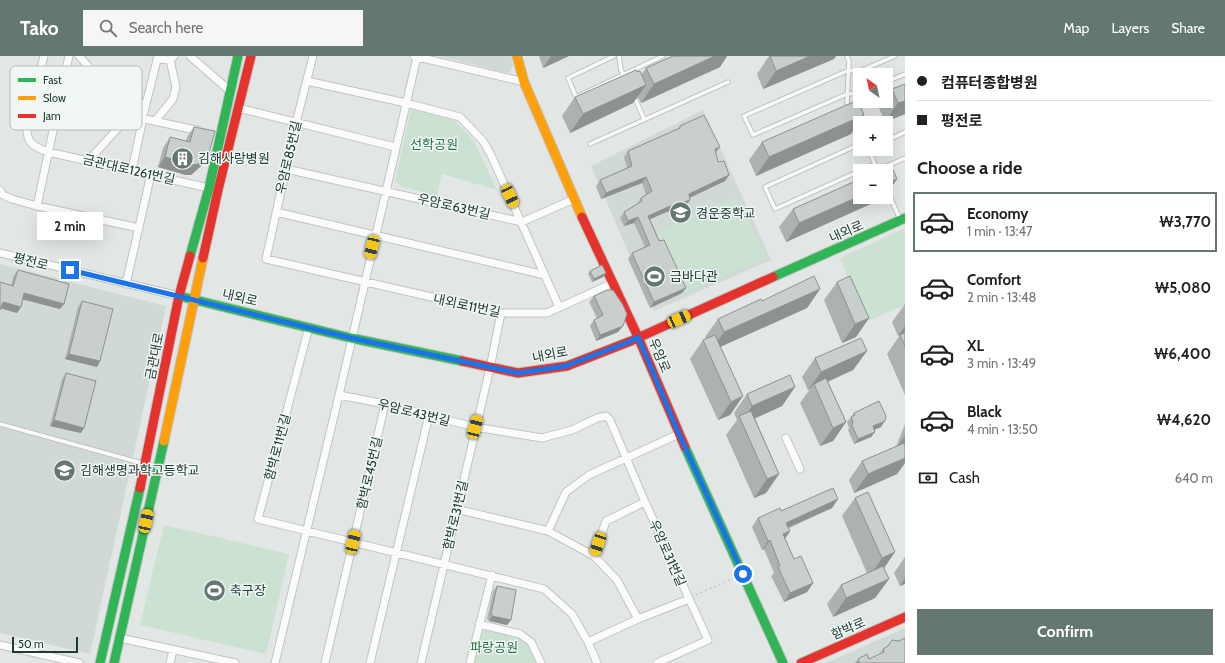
<!DOCTYPE html>
<meta charset="utf-8">
<style>
body{margin:0;font-family:Cabin,"Noto Sans KR",sans-serif;background:#f6f6f6;color:#202124;height:100vh;display:flex;flex-direction:column;font-size:15px;white-space:nowrap}
*{box-sizing:border-box;margin:0}
p{font-size:13px;color:#757577}
.icon{flex:none;width:22px;height:22px;fill:none;stroke:currentColor;stroke-width:2;stroke-linecap:round;stroke-linejoin:round}
.map{position:relative;flex:1;overflow:hidden}
.details{display:flex;flex-direction:column;background:#fff;width:320px}
.details>*{flex:none}
.top-card{display:grid;align-content:center;height:88px;padding:0 12px;background:#fff}
.needle{width:26px;rotate:327deg}
.tools{position:absolute;left:853px;top:12px;display:grid;gap:8px}
.tools a{display:grid;place-items:center;width:40px;height:40px;border-radius:0px;background:#fff;box-shadow:0 4px 16px #0002;font-size:20px}
.scale{position:absolute;left:12px;bottom:10px;width:66px;box-sizing:border-box;padding-left:4px;border:2px solid #213a34;border-top:0;font-size:11px;line-height:14px;white-space:nowrap;color:#213a34;-webkit-text-stroke:3px #f0f7f4;paint-order:stroke}
.end{position:absolute;width:18px;height:18px;margin:-9px;border:5px solid #1a73e8;background:#fff;box-shadow:0 0 0 2px #fff}
.from{border-radius:50%}
.bubble{position:absolute;height:28px;border-radius:0px;background:#fff;box-shadow:0 4px 16px #0002;font-size:13px;font-weight:700;line-height:28px;text-align:center}
.car{position:absolute;width:12px;height:24px;margin:-12px -6px;border-radius:5px;box-shadow:0 0 3px 1px #0007;background:linear-gradient(#f5c518 24%,#345 0 40%,#f5c518 0 76%,#345 0 86%,#f5c518 0)}
.top-card b{display:flex;align-items:center;gap:14px;height:38px;font-size:15px}
.top-card b+b{border-top:1px solid #e0e0e0}
.top-card i{width:10px;height:10px;background:#202124}
ul{padding:0;list-style:none}
li{display:flex;align-items:center;gap:12px;height:60px;margin:0 8px 6px;padding:0 4px;border:2px solid transparent;border-radius:0px}
li div{flex:1}
li b{display:block;font-size:15px}
li em{font-style:normal;font-weight:700}
li.selected{border-color:#657772}
li>.icon{width:36px;height:36px;stroke-width:1.5}
h2{padding:0 12px;font-size:18px;line-height:48px}
.pay{display:flex;align-items:center;gap:10px;height:44px;padding:0 12px;font-size:15px}
.pay p{margin-inline-start:auto}
.cta{display:flex;gap:8px;margin-top:auto;padding:8px 12px}
.cta a{flex:1;height:46px;border-radius:0px;background:#657772;color:#fff;font-size:16px;font-weight:700;line-height:46px;text-align:center}
header{display:flex;align-items:center;gap:24px;box-sizing:border-box;height:56px;padding:0 20px;background:#657772;color:#fff}
header strong{font-size:19px}
nav{display:flex;gap:22px;margin-inline-start:auto;font-size:14px}
.search{width:280px;height:36px;background:#f6f6f6;display:flex;align-items:center;gap:10px;box-sizing:border-box;padding:0 14px;border-radius:0px;color:#757577;font-size:15px}
main{display:flex;flex:1;min-height:0}
.map>svg:first-child{display:block}
.built{fill:#d0d9d5}
.green{fill:#cbe1d2}
.lines{fill:none;stroke-linecap:round;stroke-linejoin:round}
.lane-casing{stroke:#bfc4c2;stroke-width:5.5}
.street-casing{stroke:#bfc4c2;stroke-width:9}
.fast-casing{stroke:#bec5c3;stroke-width:11}
.slow-casing{stroke:#bec5c3;stroke-width:11}
.jam-casing{stroke:#bec5c3;stroke-width:11}
.path{stroke:#bfc8c6;stroke-width:1.5;stroke-dasharray:2 3;stroke-linecap:butt}
.lane{stroke:#fbfbfb;stroke-width:3.5}
.street{stroke:#fbfbfb;stroke-width:7}
.fast{stroke:#30b455;stroke-width:9}
.slow{stroke:#ff9f0a;stroke-width:9}
.jam{stroke:#e5322d;stroke-width:9}
.wall{fill:#adb2b0}
.shaded-wall{fill:#8d9190}
.building{fill:#c9cfcd;stroke:#8d9190}
.route{stroke:#1a73e8;stroke-width:5}
.labels{text-anchor:middle;dominant-baseline:central;stroke-width:3;stroke-linejoin:round;paint-order:stroke}
.park-label{font-size:13px;fill:#2c7049;stroke:#f0f7f4}
.street-label{font-size:13px;fill:#213a34;stroke:#f0f7f4}
.poi-label{font-size:13px;fill:#213a34;stroke:#f0f7f4;text-anchor:start}
.key{fill:#f0f7f4;stroke:#b2beba;stroke-width:1}
.key-label{font-size:11px;fill:#213a34}
</style>
<header>
<strong>Tako</strong>
<div class="search"><svg class="icon" aria-label="search" viewBox="0 0 24 24"><circle cx="10" cy="10" r="6"/><path d="M15 15l6 6"/></svg>Search here</div>
<nav><a>Map</a><a>Layers</a><a>Share</a></nav>
</header>
<main>
<div class="map">
<svg width="905" height="607" viewBox="0 0 905 607">
<rect width="100%" height="100%" fill="#e2e7e5"/>
<path class="built" d="M440,0h71l2,9 -2,6 -4,2z
M703,54l68,150 -117,51 -63,-145z
M0,208l166,42 -76,348 -90,-21z
M905,572v35h-79z"/>
<path class="green" d="M411,53l43,11 20,21 23,49 -55,-16 -5,22 -36,-10 -6,-5z
M737,140l30,62 -81,35 -29,-60z
M905,172v77l-39,17 -26,-64z
M164,469l125,29 -23,100 -126,-29z
M487,573l34,10 8,8 8,16h-64l7,-29z"/>
<g class="lines">
<defs>
<path id="lane" d="M614,0l-46,22 8,19 87,-41
M619,0l2,14 3,6
M847,0l2,5 -2,42 2,4
M886,26l19,-8
M860,37l-13,1 -94,41 -9,-19 105,-46 9,2 37,-16
M634,40l10,23
M855,66l5,10
M886,85l19,-9
M590,88l138,-62
M860,88l-95,43 10,22 100,-45
M868,93l10,22
M878,114l27,-12
M886,132l14,31
M0,368l145,40"/>
<path id="street" d="M44,0l-17,68c-1,19 5,22 21,28l161,36
M79,0l31,34 27,7 4,7 2,14 -11,52
M190,0l40,35
M313,0l-17,67 -30,136 235,54h46l66,-30
M414,0l110,26
M157,3l13,1 4,-4
M307,25l99,22 54,14 23,24 8,14 68,152
M59,44l141,31
M238,52l157,39
M144,56l14,-56
M155,65l18,-22 3,-12 -6,-27
M89,104l40,-44
M286,113l236,53 52,-23
M0,134l3,5 9,4 25,7 102,22
M37,150l32,-150
M276,156l269,63
M0,197l179,43
M126,228l25,-110
M309,271l-51,192 286,70 28,25 16,28 9,21
M339,339l46,9 90,23 67,11 30,-8 25,-12 9,-2 4,4 35,82 63,138 -51,23
M786,382l14,31
M456,453l92,22 18,-39 23,-17 90,-41
M548,475l46,25 23,24 21,39 51,-20
M594,500l12,-35 39,-19
M479,568l41,10 11,8 10,21
M120,582l115,25
M588,586l50,-23
M0,589l79,18
M170,607l3,-13
M275,607l64,-268 78,-338
M325,607l60,-259
M370,607l59,-248
M421,607l69,-295 11,-55
M470,607l22,-88"/>
<path id="fast" d="M190,200l19,-68 29,-132
M773,221l132,-59
M179,240l172,42 111,23
M685,391l98,216
M100,607l40,-175
M114,607l50,-222"/>
<path id="slow" d="M517,0l7,26 58,135
M164,385l39,-183"/>
<path id="jam" d="M582,161l56,120 47,110
M203,202l15,-68 33,-134
M462,305l56,12 49,-7 64,-25 142,-64
M140,432l39,-192 11,-40
M801,607l104,-46"/>
</defs>
<use href="#lane" class="lane-casing"/>
<use href="#street" class="street-casing"/>
<use href="#fast" class="fast-casing"/>
<use href="#slow" class="slow-casing"/>
<use href="#jam" class="jam-casing"/>
<path class="path" d="M696,539l38,-17"/>
<use href="#lane" class="lane"/>
<use href="#street" class="street"/>
<use href="#fast" class="fast"/>
<use href="#slow" class="slow"/>
<use href="#jam" class="jam"/>
</g>
<path class="wall" d="M539,0h30l-26,12z
M673,0h54l-7,11 -79,36 -3,-6 -5,6 -63,30 -8,-17 13,-19 62,-25 4,3 5,-7z
M769,0h67l-2,3 -71,30 -6,-15z
M892,33l13,25 -20,8 -6,-14 5,-7h2v-3z
M864,59l-13,19 -95,42 -7,-16 13,-18z
M680,70l35,27 3,9 11,13 -4,6 -36,17 -3,8 -22,7 -14,6 32,74 -32,15 -22,-49 4,-6 13,-6 -11,-24 -10,3 -4,-8 4,-6 13,-8 4,-6 5,-3 -4,-12 -41,16 -5,-13 4,-6 27,-12 -3,-11 4,-6 49,-22z
M194,71l14,30 -8,10 -9,8h-5l-28,-8 5,-19 7,-11 16,4 1,-4z
M860,141h25l-1,1 -98,44 -7,-15 14,-18z
M18,214l46,34 -4,5 -37,-10 -6,14 -16,-5 10,-23 3,-10z
M590,215l16,2 -3,4 -11,5 -4,-8z
M837,226l32,36 -13,19 -14,6 -18,-43z
M820,233l-13,19 -87,39 23,49 -13,19 -12,5 -28,-61 13,-19 3,-1 -1,-2 13,-18 44,-18z
M594,240l29,30 -5,6 -22,9 -6,-15 4,-6 3,-2 -8,-16z
M82,245l18,60 -3,6 -32,-8 13,-52z
M905,248v28l-7,4 -6,-14z
M905,277v62l-18,-41 13,-19z
M867,295l-14,19 -25,12 18,40 -13,19 -13,5 -20,-43 10,-14 -2,1 -6,-13 13,-19z
M66,317l15,60 -31,-7 12,-47z
M795,331l-13,19 -27,12 24,56 -13,19 -12,5 -28,-63 11,-15 -3,-7 13,-19z
M854,357l27,14 -7,3 1,2 -4,5 -17,7 -6,-14 1,-2 -2,-6z
M905,368v39l-8,11 -43,19 -5,-13 13,-19 34,-14z
M855,442l40,54 -11,16 5,11 -14,19 -42,19 -6,-13 14,-19 26,-12 -25,-57z
M838,443l-6,9 -43,20 1,3 -5,8 9,20 19,24 -6,9 -23,10 -13,-26 3,-3 -10,-24 -2,1 -10,-23 6,-9 23,-7z
M905,501v27l-5,2 -6,-13z
M497,530l14,34 -4,5 -18,-4 -2,-2 6,-28z
M892,584l7,1 6,22h-50l3,-4h11l10,-4 4,-6 4,-2z"/>
<path class="shaded-wall" d="M551,0h18l-26,12z
M715,0h12l-7,11 -79,36 13,-19z
M810,0h26l-2,3 -71,30 13,-18z
M646,29l-13,18 -63,30 13,-19z
M905,45v13l-20,8 13,-19z
M864,59l-13,19 -95,42 13,-19z
M720,91l-4,5 -1,-3z
M165,101h43l-8,10 -9,8h-5l-28,-8z
M729,119l-4,6 -40,19 4,-6z
M646,121l-4,6 -41,16 5,-6z
M897,123l-11,17v-12z
M860,140v1h25l-1,1 -98,44 13,-19z
M690,144l-4,6 -22,7 -20,9 4,-6 20,-9z
M638,161l-4,6 -10,3 4,-5z
M606,217l-3,4 -11,5 2,-3z
M686,232l-4,5 -32,15 4,-6z
M820,233l-13,19 -96,43 13,-19z
M24,237l40,11 -4,5 -39,-10z
M3,246l18,5 -4,6 -17,-5z
M869,262l-13,19 -14,6 13,-19z
M623,270l-5,6 -22,9 4,-6z
M905,270v6l-7,4z
M867,295l-14,19 -38,17 -1,-3 -4,5 -2,1 13,-18z
M69,298l31,7 -3,6 -32,-8z
M795,331l-13,19 -39,18 -1,-2 10,-16z
M743,340l-13,19 -12,5 13,-18z
M54,364l30,8 -3,5 -31,-7z
M885,365l-4,6 -12,5 4,-6z
M846,366l-13,19 -13,5 13,-18z
M875,376l-4,5 -17,7 4,-5z
M905,380v19l-11,-4z
M905,402v5l-8,11 -43,19 14,-19z
M779,418l-13,19 -12,5 13,-19z
M838,443l-6,9 -52,23 6,-8z
M790,475l-6,9 -1,-6z
M770,484l-6,9 -2,1 6,-9z
M895,496l-13,19 -13,6 13,-19z
M905,522v6l-5,2z
M889,523l-14,19 -42,19 13,-19z
M813,527l-6,9 -23,10 6,-9z
M492,560l19,4 -4,5 -18,-4z"/>
<path class="building" d="M673,0h42l-61,28 -8,-16z
M770,0h40l-34,15z
M636,14l1,2 3,-1 6,14 -63,29 -8,-17z
M905,28v17l-7,2 -6,-14z
M858,44l6,15 -95,42 -7,-15z
M704,59l16,32 -5,2 3,13 6,-1 5,14 -40,19 1,6 -22,7 -20,9 11,25 5,-1 22,48 -32,14 -22,-49 18,-8 -12,-28 -10,4 -4,-9 18,-11 -1,-3 11,-7 -6,-14 -40,16 -6,-13 32,-14 -4,-15 52,-23v-2z
M194,71l21,4 -7,26 -10,7 -5,1 -28,-8 5,-20 20,5z
M891,109l6,14 -11,5v-13h-8z
M860,123v17l-61,27 -6,-14z
M602,209l4,8 -12,6 -4,-8z
M18,214l51,14 -5,20 -40,-11 -3,14 -18,-5 -3,8v-28l13,4z
M814,220l6,13 -96,43 -6,-13 43,-20 1,2z
M850,220l19,42 -14,6 -18,-42z
M607,234h6l10,15 4,9 -4,12 -23,9 -6,-15 9,-5 -9,-19z
M82,245l31,8 -13,52 -31,-7z
M905,277v13l-5,-11z
M715,279l28,61 -12,6 -28,-62z
M861,282l6,13 -46,21 -6,-14z
M66,317l30,8 -12,47 -30,-8z
M790,319l5,12 -43,19 -5,-12z
M826,322l20,44 -13,6 -19,-44z
M879,345l7,15 -1,5 -12,5 2,6 -17,7 -6,-14 1,-3 -2,-5 4,-2 -1,-2z
M751,355l28,63 -12,5 -28,-63z
M904,387l1,2v13l-37,16 -6,-13z
M833,432l5,11 -52,24 4,8 -7,3 11,25 7,-3 12,27 -23,10 -12,-26 2,-1 -10,-26 -2,1 -10,-23 22,-10 1,3z
M868,436l27,60 -13,6 -27,-60z
M883,510l6,13 -43,19 -5,-13z
M497,530l19,4 -5,30 -19,-4 -1,-2z
M905,582v25h-49l3,-1 -1,-3 9,-5 2,5 15,-7 -1,-3 5,-3 4,-6 7,1z"/>
<g class="lines">
<path class="route" d="M70,214l281,68 167,35 48,-7 65,-25 7,-4 41,97 64,140"/>
</g>
<defs>
<symbol id="building-disc" viewBox="-11 -11 22 22"><circle r="9.5" fill="#657772" stroke="#f0f7f4"/><path d="M-4-6H4V6H1V3H-1V6H-4ZM-2.5-4.3h1.7v1.8h-1.7ZM.8-4.3h1.7v1.8H.8ZM-2.5-1h1.7V.8h-1.7ZM.8-1h1.7V.8H.8Z" fill="#fff"/></symbol>
<symbol id="school-disc" viewBox="-11 -11 22 22"><circle r="9.5" fill="#657772" stroke="#f0f7f4"/><path d="M0-5L7-2L0 1L-7-2ZM-4 1L0 2.5L4 1V4Q0 6-4 4Z" fill="#fff"/></symbol>
<symbol id="stadium-disc" viewBox="-11 -11 22 22"><circle r="9.5" fill="#657772" stroke="#f0f7f4"/><path d="M0-5a6.5 5 0 1 0 0 10a6.5 5 0 1 0 0-10ZM-3.5-1.8h7v3.6h-7Z" fill="#fff"/></symbol>
</defs>
<g fill-rule="evenodd">
<use href="#building-disc" x="170" y="90" width="25" height="25"/>
<use href="#school-disc" x="668" y="144" width="25" height="25"/>
<use href="#stadium-disc" x="642" y="208" width="25" height="25"/>
<use href="#school-disc" x="52" y="402" width="25" height="25"/>
<use href="#stadium-disc" x="202" y="522" width="25" height="25"/>
</g>
<g class="labels">
<g class="park-label">
<text x="434" y="88">선학공원</text>
<text x="494" y="591">파랑공원</text>
</g>
<g class="street-label">
<text transform="translate(288 101) rotate(-77)">우암로85번길</text>
<text transform="translate(129 113) rotate(13)">금관대로1261번길</text>
<text transform="translate(454 150) rotate(13)">우암로63번길</text>
<text transform="translate(846 175) rotate(-24)">내외로</text>
<text transform="translate(31 205) rotate(14)">평전로</text>
<text transform="translate(240 241) rotate(13)">내외로</text>
<text transform="translate(467 249) rotate(12)">내외로11번길</text>
<text transform="translate(550 298) rotate(-11)">내외로</text>
<text transform="translate(660 299) rotate(67)">우암로</text>
<text transform="translate(154 300) rotate(-79)">금관대로</text>
<text transform="translate(414 356) rotate(14)">우암로43번길</text>
<text transform="translate(277 391) rotate(-75)">함박로11번길</text>
<text transform="translate(369 417) rotate(-77)">함박로45번길</text>
<text transform="translate(455 459) rotate(-77)">함박로31번길</text>
<text transform="translate(668 497) rotate(66)">우암로31번길</text>
<text transform="translate(848 572) rotate(-24)">함박로</text>
</g>
<g class="poi-label">
<text x="198" y="102">김해사랑병원</text>
<text x="696" y="157">경운중학교</text>
<text x="670" y="220">금바다관</text>
<text x="80" y="414">김해생명과학고등학교</text>
<text x="230" y="534">축구장</text>
</g>
</g>
<rect x="10" y="10" width="132" height="64" rx="6" class="key"/>
<rect x="18" y="22" width="18" height="4" fill="#30b455"/>
<rect x="18" y="40" width="18" height="4" fill="#ff9f0a"/>
<rect x="18" y="58" width="18" height="4" fill="#e5322d"/>
<g class="key-label">
<text x="43" y="28">Fast</text>
<text x="43" y="46">Slow</text>
<text x="43" y="64">Jam</text>
</g>
</svg>
<div class="tools">
<a><svg class="needle" viewBox="-14 -14 28 28"><path d="M0-13l5 13h-10z" fill="#e53935"/><path d="M0 13l5-13h-10z" fill="#757577"/></svg></a>
<a>+</a>
<a>−</a>
</div>
<div class="scale">50 m</div>
<i class="end from" style="left:743px;top:518px"></i>
<i class="end" style="left:70px;top:214px"></i>
<div class="bubble" style="left:37px;top:156px;width:66px">2 min</div>
<i class="car" style="left:510px;top:140px;rotate:155deg"></i>
<i class="car" style="left:372px;top:191px;rotate:193deg"></i>
<i class="car" style="left:679px;top:263px;rotate:66deg"></i>
<i class="car" style="left:475px;top:371px;rotate:14deg"></i>
<i class="car" style="left:146px;top:465px;rotate:12deg"></i>
<i class="car" style="left:353px;top:486px;rotate:13deg"></i>
<i class="car" style="left:598px;top:488px;rotate:199deg"></i>
</div>
<section class="details">
<div class="top-card">
<b><i class="from"></i>컴퓨터종합병원</b>
<b><i></i>평전로</b>
</div>
<h2>Choose a ride</h2>
<ul>
<li class="selected"><svg class="icon" aria-label="car" viewBox="0 0 24 24"><path d="M5 17H2v-5l4-1 3-4h7l3 4 3 1v5h-3M9 17h6M6 11h13"/><circle cx="7" cy="17" r="2"/><circle cx="17" cy="17" r="2"/></svg><div><b>Economy</b><p>1 min · 13:47</p></div><em>₩3,770</em></li>
<li><svg class="icon" aria-label="car" viewBox="0 0 24 24"><path d="M5 17H2v-5l4-1 3-4h7l3 4 3 1v5h-3M9 17h6M6 11h13"/><circle cx="7" cy="17" r="2"/><circle cx="17" cy="17" r="2"/></svg><div><b>Comfort</b><p>2 min · 13:48</p></div><em>₩5,080</em></li>
<li><svg class="icon" aria-label="car" viewBox="0 0 24 24"><path d="M5 17H2v-5l4-1 3-4h7l3 4 3 1v5h-3M9 17h6M6 11h13"/><circle cx="7" cy="17" r="2"/><circle cx="17" cy="17" r="2"/></svg><div><b>XL</b><p>3 min · 13:49</p></div><em>₩6,400</em></li>
<li><svg class="icon" aria-label="car" viewBox="0 0 24 24"><path d="M5 17H2v-5l4-1 3-4h7l3 4 3 1v5h-3M9 17h6M6 11h13"/><circle cx="7" cy="17" r="2"/><circle cx="17" cy="17" r="2"/></svg><div><b>Black</b><p>4 min · 13:50</p></div><em>₩4,620</em></li>
</ul>
<div class="pay"><svg class="icon" aria-label="cash" viewBox="0 0 24 24"><path d="M3 7h18v10H3z"/><circle cx="12" cy="12" r="2"/></svg>Cash<p>640 m</p></div>
<div class="cta"><a>Confirm</a></div>
</section>
</main>
